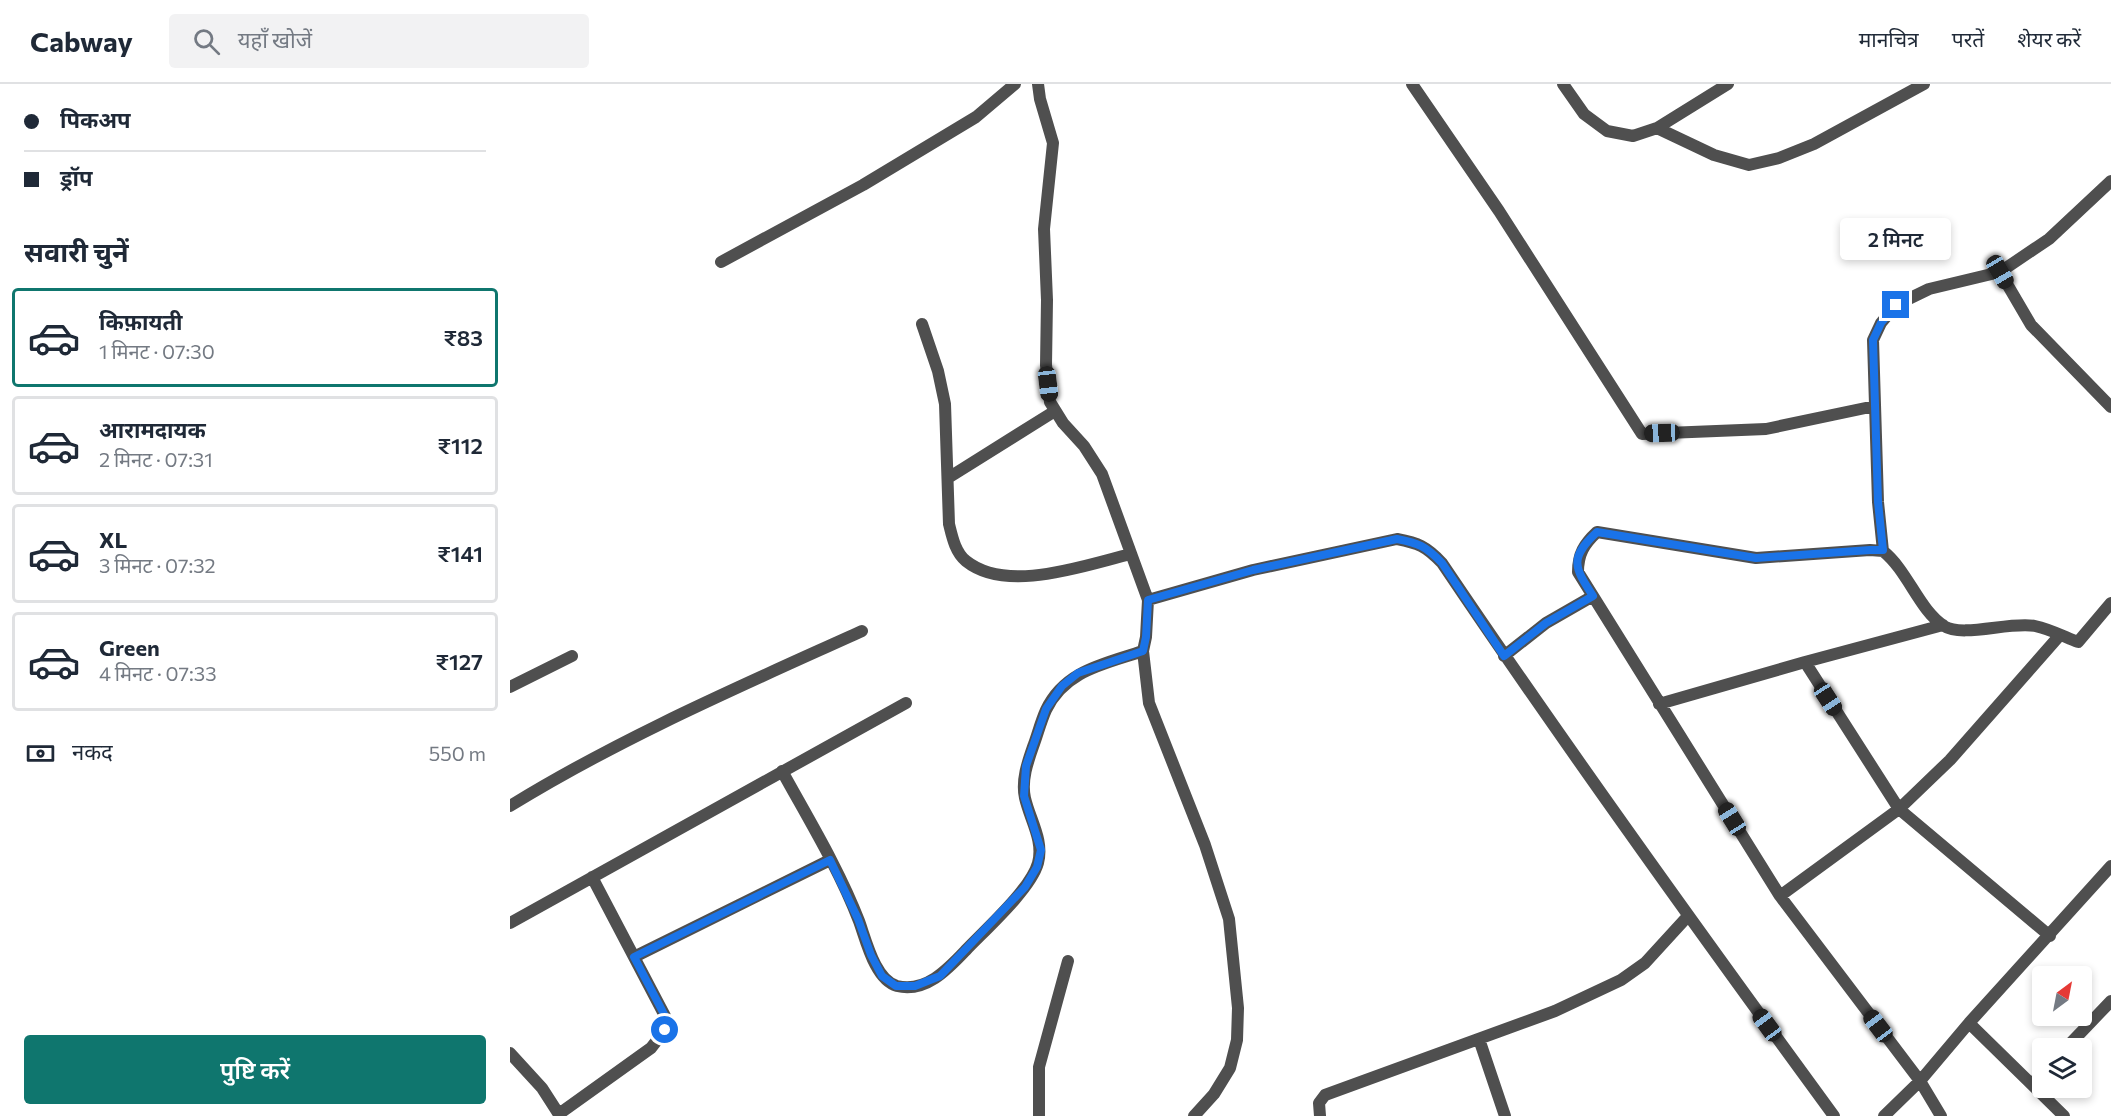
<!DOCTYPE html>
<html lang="hi">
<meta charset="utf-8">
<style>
body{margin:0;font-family:Commissioner,"Noto Sans Devanagari",sans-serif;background:#f2f2f3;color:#1f2937;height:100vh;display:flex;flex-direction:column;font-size:22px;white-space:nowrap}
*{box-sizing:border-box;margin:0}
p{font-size:20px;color:#747a83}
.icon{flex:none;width:33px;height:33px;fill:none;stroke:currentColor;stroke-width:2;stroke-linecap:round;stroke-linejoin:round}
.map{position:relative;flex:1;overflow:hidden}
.sheet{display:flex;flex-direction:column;background:#fff;width:510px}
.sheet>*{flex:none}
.hud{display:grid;align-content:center;height:132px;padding:0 24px;background:#fff}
.needle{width:39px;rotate:32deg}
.controls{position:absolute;left:1522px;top:882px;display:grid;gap:12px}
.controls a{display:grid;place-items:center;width:60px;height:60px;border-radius:6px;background:#fff;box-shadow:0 3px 9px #0003;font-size:30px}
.end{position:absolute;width:27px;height:27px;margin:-14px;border:8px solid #1a73e8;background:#fff;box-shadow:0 0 0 3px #fff}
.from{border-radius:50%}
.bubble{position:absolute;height:42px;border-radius:6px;background:#fff;box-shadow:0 3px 9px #0003;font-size:20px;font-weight:600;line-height:42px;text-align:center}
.car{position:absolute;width:18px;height:36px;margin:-18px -9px;border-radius:8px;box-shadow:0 0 4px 2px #0007;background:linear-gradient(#222 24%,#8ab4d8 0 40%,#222 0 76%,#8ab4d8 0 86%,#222 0)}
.hud b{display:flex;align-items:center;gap:21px;height:57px;font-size:22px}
.hud b+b{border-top:2px solid #e0e1e3}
.hud i{width:15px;height:15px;background:#1f2937}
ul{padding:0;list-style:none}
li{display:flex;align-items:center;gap:18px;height:99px;margin:0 12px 9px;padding:0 12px;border:3px solid #e0e1e3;border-radius:6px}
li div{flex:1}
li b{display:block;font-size:22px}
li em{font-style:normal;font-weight:600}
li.current{border-color:#0f766e}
li>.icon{width:54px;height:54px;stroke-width:1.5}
h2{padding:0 24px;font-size:27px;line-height:72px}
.pay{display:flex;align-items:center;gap:15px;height:66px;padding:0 24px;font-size:22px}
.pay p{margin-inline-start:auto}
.button{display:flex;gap:12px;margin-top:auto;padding:12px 24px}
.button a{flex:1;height:69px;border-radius:6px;background:#0f766e;color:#fff;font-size:24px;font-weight:600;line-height:69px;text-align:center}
header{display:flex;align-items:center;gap:36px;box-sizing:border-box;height:84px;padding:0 30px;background:#fff;border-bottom:2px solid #e0e1e3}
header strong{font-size:28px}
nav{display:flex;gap:33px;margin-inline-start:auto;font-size:21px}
.search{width:420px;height:54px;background:#f2f2f3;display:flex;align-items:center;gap:15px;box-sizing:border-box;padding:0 21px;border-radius:6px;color:#747a83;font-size:22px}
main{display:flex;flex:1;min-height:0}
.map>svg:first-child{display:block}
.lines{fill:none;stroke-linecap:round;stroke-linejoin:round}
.street{stroke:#4f4f4f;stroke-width:12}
.route{stroke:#1a73e8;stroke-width:8}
</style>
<header>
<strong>Cabway</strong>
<div class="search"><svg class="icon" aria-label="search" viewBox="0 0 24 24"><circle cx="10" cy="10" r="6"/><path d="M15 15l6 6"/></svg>यहाँ खोजें</div>
<nav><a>मानचित्र</a><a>परतें</a><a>शेयर करें</a></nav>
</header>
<main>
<section class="sheet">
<div class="hud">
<b><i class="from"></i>पिकअप</b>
<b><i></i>ड्रॉप</b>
</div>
<h2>सवारी चुनें</h2>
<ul>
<li class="current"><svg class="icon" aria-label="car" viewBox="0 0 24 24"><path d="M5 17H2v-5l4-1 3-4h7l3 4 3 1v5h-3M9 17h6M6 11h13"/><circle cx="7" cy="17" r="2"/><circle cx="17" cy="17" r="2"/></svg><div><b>किफ़ायती</b><p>1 मिनट · 07:30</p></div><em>₹83</em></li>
<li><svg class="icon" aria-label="car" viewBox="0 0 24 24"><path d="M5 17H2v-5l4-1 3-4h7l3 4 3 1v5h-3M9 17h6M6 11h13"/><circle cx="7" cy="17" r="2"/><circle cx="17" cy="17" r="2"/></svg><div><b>आरामदायक</b><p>2 मिनट · 07:31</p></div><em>₹112</em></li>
<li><svg class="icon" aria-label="car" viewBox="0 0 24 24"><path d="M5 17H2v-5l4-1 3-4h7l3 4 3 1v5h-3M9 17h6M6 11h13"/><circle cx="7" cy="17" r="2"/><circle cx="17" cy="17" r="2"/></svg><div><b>XL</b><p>3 मिनट · 07:32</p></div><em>₹141</em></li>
<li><svg class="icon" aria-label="car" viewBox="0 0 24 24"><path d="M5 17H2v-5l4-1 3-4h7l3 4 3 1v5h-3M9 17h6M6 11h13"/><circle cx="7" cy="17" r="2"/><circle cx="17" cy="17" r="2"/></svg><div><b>Green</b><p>4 मिनट · 07:33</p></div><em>₹127</em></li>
</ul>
<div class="pay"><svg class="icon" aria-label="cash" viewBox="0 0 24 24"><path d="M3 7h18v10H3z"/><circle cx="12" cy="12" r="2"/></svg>नकद<p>550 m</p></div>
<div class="button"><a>पुष्टि करें</a></div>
</section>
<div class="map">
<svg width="1601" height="1032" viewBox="0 0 1601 1032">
<rect width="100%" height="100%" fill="#fff"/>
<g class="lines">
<path class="street" d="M528,0l2,15 13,44 -9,86 3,71 -1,65 4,37 13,21 21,23 18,28 46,126
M902,0l87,127 143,223 124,-5 109,-23
M1053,0l21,30 23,17 26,5 24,-8 57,27 35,10 30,-7 35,-14 110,-60
M1147,44l71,-44
M211,178l142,-77 113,-68 39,-33
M1490,188l31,53 80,82
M412,240l16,47 7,33 4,120c3,12 6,28 17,37 41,33 119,4 165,-7
M438,394l107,-67
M1373,467l-5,-49 -5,-162 8,-17 15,-18 33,-16 71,-17 49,-33 62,-58
M1433,541l-138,37 94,147 151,127
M994,572l42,-33 47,-27
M0,603l62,-31
M1149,620l146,-42
M272,687c27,49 57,98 77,150 7,19 16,59 38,65 29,7 51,-17 69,-36 19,-20 65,-61 72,-87 6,-23 -8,-43 -13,-65 -4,-18 3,-37 9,-54 4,-11 7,-23 12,-34 19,-40 59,-46 97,-59
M0,722c112,-69 233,-121 352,-175
M1270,812l119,-87 51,-49 110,-125
M0,839l396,-220
M124,873l196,-97
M1459,939l95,93
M969,955l26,77
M1556,964l45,-47
M0,969l32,35 18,28
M1522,1000l11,-12
M49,1030l92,-66 14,-18v-14l-73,-139
M529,1032v-49l29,-106
M684,1032l20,-22 16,-26 7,-28 1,-32 -9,-89 -24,-74 -56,-142 -6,-52 3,-14 2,-37 105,-30 144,-31c21,4 29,7 45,24 126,187 258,370 392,553
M810,1032l-1,-13 6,-8 230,-84 66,-31 24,-17 43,-47
M1374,1032l36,-35 49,-58 142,-157
M1431,1032l-21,-35 -140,-185 -202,-324c0,-18 6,-28 19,-40l159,26 114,-8 13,1c25,20 36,59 61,75 18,12 67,-5 91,0 15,3 30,11 43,16l33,-39"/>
</g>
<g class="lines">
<path class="route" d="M155,946v-14l-31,-59 196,-97 28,59 13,36 11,21 14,10h19l25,-10 85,-89 12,-20 4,-17 -17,-54 2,-30 20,-57 16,-23 16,-13 65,-22 3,-14 2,-37 105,-30 144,-31c21,4 29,7 45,24l62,93 42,-33 47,-27c-19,-29 -24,-38 4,-64l159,26 114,-8h13l-5,-48 -5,-162 8,-17 15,-18"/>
</g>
</svg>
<div class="controls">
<a><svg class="needle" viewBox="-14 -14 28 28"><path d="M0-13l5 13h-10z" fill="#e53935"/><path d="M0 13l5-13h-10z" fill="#747a83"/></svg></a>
<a><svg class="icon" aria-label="layers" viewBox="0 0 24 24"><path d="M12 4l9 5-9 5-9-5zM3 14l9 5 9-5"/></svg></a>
</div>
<i class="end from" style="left:155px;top:946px"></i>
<i class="end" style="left:1386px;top:221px"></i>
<div class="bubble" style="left:1330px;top:134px;width:111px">2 मिनट</div>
<i class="car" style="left:1490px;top:188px;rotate:150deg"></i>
<i class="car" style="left:538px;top:300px;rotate:173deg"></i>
<i class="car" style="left:1152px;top:349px;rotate:268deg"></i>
<i class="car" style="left:1318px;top:615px;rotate:147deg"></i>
<i class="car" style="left:1222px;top:735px;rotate:328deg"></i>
<i class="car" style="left:1257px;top:941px;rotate:324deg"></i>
<i class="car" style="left:1368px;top:942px;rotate:323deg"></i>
</div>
</main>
